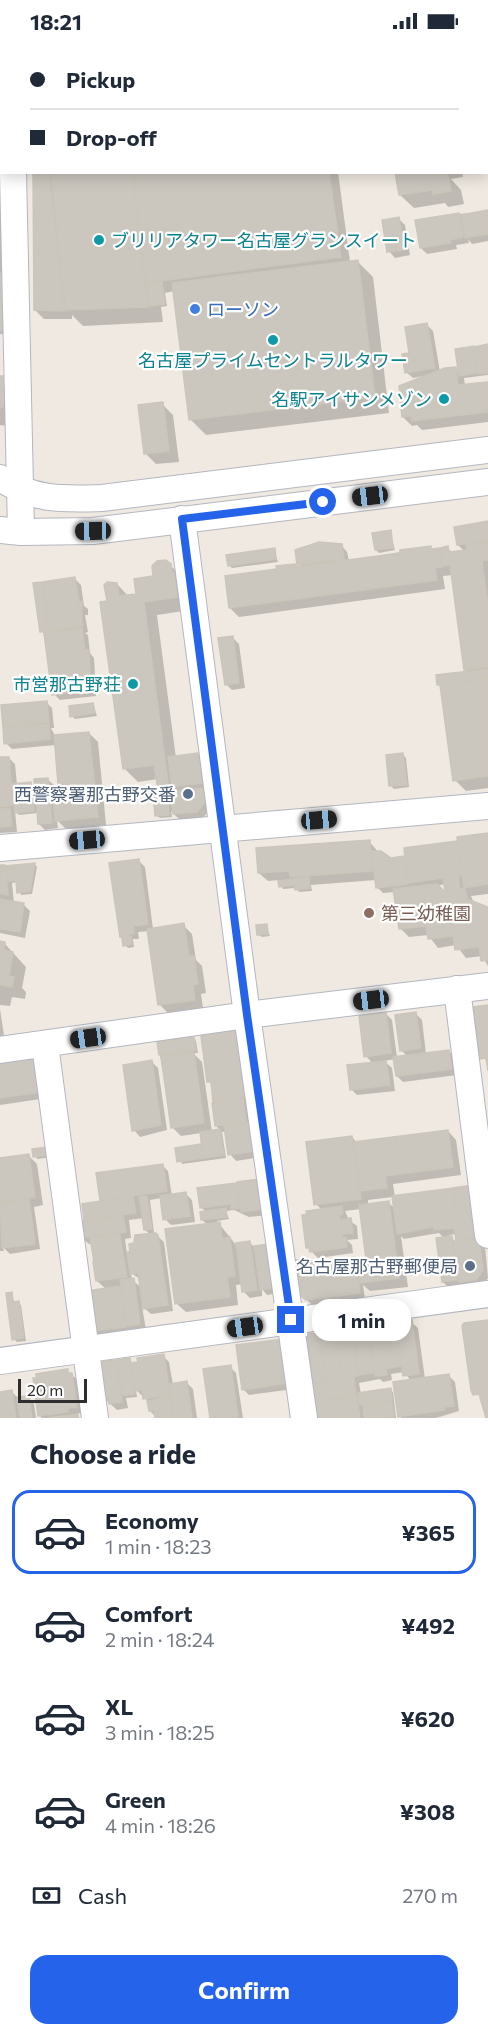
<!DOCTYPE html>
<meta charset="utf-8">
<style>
body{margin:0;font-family:Commissioner,"Noto Sans JP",sans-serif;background:#f2f2f3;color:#1f2937;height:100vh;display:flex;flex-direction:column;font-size:22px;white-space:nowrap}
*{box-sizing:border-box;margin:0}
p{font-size:20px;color:#747a83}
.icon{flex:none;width:33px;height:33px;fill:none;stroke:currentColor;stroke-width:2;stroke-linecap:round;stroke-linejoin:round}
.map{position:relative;height:1376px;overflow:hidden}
.drawer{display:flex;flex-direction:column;background:#fff;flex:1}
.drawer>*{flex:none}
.guide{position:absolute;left:0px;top:0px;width:489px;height:132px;box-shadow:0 3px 15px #0003;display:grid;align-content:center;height:132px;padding:0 30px;background:#fff}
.scale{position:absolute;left:18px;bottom:15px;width:69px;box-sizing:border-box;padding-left:6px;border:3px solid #2e2e2e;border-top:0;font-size:16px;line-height:21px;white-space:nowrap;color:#2e2e2e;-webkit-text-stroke:4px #fff;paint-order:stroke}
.end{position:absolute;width:27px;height:27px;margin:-14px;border:8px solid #2563eb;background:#fff;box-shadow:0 0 0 3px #fff}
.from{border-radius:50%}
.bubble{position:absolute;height:42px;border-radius:18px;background:#fff;box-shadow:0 3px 15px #0003;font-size:20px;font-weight:700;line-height:42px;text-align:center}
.car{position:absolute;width:18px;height:36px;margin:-18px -9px;border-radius:8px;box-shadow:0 0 4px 2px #0007;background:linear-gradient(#222 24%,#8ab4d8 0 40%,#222 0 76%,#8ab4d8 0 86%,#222 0)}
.guide b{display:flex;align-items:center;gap:21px;height:57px;font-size:22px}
.guide b+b{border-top:2px solid #e0e1e3}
.guide i{width:15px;height:15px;background:#1f2937}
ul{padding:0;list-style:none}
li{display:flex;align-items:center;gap:18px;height:84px;margin:0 12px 9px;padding:0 18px;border:3px solid transparent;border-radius:18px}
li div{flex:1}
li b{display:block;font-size:22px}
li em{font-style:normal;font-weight:700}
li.active{border-color:#2563eb}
li>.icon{width:54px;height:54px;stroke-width:1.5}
h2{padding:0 30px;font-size:27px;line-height:72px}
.pay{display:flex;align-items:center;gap:15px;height:66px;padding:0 30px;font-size:22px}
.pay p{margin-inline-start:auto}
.cta{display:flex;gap:12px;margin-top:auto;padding:12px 30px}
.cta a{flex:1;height:69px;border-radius:18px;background:#2563eb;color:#fff;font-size:24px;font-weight:700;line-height:69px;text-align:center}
.status{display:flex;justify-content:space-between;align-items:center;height:42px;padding:0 30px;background:#fff;direction:ltr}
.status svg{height:16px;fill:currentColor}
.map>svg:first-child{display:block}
.shadow{fill:#0003;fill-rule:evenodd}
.building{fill:#cbc7bf;stroke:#cbc5ba;stroke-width:1.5}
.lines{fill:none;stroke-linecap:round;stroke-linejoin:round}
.minor-casing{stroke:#b4b7c1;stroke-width:28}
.minor{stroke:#fff;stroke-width:26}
.route{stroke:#2563eb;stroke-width:8}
.culture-dot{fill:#0f9aa8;stroke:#fff;stroke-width:2}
.shop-dot{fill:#3f7fe0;stroke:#fff;stroke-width:2}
.service-dot{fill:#5c6f8a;stroke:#fff;stroke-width:2}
.education-dot{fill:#8d6e63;stroke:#fff;stroke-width:2}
.labels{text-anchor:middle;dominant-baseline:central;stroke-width:4.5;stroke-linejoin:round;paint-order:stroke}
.culture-label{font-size:18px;fill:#0d838f;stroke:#fff;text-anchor:end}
.shop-label{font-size:18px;fill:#366cbe;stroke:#fff;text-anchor:start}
.service-label{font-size:18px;fill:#4e5e75;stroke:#fff;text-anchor:end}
.education-label{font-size:18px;fill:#785e54;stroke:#fff;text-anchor:start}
</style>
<div class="status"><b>18:21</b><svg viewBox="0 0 49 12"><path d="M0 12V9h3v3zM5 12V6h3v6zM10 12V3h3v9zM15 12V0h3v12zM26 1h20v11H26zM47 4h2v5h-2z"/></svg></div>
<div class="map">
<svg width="488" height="1376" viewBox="0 0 488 1376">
<rect width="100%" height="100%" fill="#efe9e1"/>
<path class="shadow" d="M0,0h46l-44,2v43z
M313,0h39l1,2h-40z
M0,111h2l11,182 -13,-1z
M49,130l3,4v-4h80l3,3v-3h203l12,90 7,-1 16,16 16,136 -183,22 -16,-16 -16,-128 -9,2 2,13 -6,1 2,15 -80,4 -11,-11v4h-28l-9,-9z
M397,130h65l1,5 -12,2 10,11 3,14 -16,3 -3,-4 -31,5 -14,-13z
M488,170v29l-16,3 -4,-5 1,4 -13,2 1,4 -30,5 -6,-6 38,-34z
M399,177l6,6 5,30 -15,3 -6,-7z
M427,283l6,6 7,41 15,-4 5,5 -3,-23 31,-4v29l-24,3 1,8 23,-3v39l-66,8 -5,-5 -5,1 -9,-9 21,-41 -11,2 -7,-6 5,-18z
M0,335l20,15 -13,34 -7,-1z
M162,362l11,11 6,47 -23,2 -11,-11z
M488,481v265l-22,3 -11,-11 -13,-92 -3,-4 29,-11 -3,-3 -12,-95 -10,1 2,13 -206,28 -9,-9 48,-38 17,-5 6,2 -4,-16 10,-5 34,-1 6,7 2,9 81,-14 3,3 14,-2 6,5 12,-1 -7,-7z
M390,490l5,18 -16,3 -3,-3z
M274,508l4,12 -46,6 -3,-3z
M170,523l14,14 6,31 -33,5 19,143 22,-3 6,6 8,46 -9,11 -23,2 -9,-9 1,6 -12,1 -3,-2 10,-24 -9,-13 -20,3 -14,-14 -16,-166 9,-18 12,13 9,-2z
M75,537l6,6 3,21 4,3v6h-3l3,17 -3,1 3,2 2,18 4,5 2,38 -36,4 -6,-6 -19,-110z
M233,596l6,6 6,44 -13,2 -6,-6z
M46,660l6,6 2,20h-3l4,8 34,-3 9,9 8,83 -40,4 -9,-9 1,8 -13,2 -6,-6 -1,-11 -19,2 -4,-4 2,21 -17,1v-74l9,-1 6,6 2,21 14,-1 5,5 11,-10 7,6 1,13 6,-1 -5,-52 -44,4 -6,-6 1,-14 -3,-3z
M93,662l4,12 -22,3 -3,-3z
M403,713l3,3 3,29 -15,2 -3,-3z
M488,793v59l-17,2 3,7 14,5v58l-6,-10 -16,2 -10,-13 -18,3 -10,-13 -19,2 -9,-9 -5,-36 -12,1 -6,-6 -1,-7 -65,5 1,6 -13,1 -3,-4 -13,1 -3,-9 -12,1 -9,-8 110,-32 9,11 13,8 66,-17 3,3zM445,842l1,8 -9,-6z
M138,818l7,7 8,62 30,-4 9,9 4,26 6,6 4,27 -5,1 2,14 -35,5 -9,-9 -10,-73 -11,1 1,7h-6l1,8 -6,1 -3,-3 -4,-8z
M35,823l2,2 -5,27 -11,1 -3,-13 -6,1 2,20 10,2 6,6 -5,27 -25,-5v-66z
M266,884l4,10 -8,1 -3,-2z
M0,901l5,1 21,23 -4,21 4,4 -1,7 -13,-2 -2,9 -10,-1z
M0,967l5,33 -5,1z
M386,972l6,6 5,38 10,-2 -6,-6 15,-36 6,6 4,34 23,-3 6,6 2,18 -54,7 -6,-6 -2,-17 -11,2 8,7 3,23 -38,4 -6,-6 22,-25 -7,-8z
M234,989l26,126 -24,4 -6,-7 -4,-23 -4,1 4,26 -44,6 -5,-15 26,-4 -2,-12 -20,3 -9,-9 -12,-72 33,-17 3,3 2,12h-5l9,9 10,70 9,-1 -5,-5 -4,-41 -3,-4z
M0,1019l47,37 -47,7z
M152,1020l6,6 9,62 -27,7 -6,-7z
M448,1089l8,9 5,35 -68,9 2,13 57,-7 26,26 -6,1 5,5 8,24 3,32 -6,8 -33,2 -6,-6 1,-44 -5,-5 -35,6 -3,-3 7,51 -38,4 -7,-6 2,14 -52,7 -4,-4 -7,-6 6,-36 4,4 43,-5 3,3 9,-1 -6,-52 -16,2 4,9 8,6 1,13 -11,1 5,5 1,8 -35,5 -11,-11 15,-37 -6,-6 36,-67 5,6zM393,1155l2,12 -6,-6 -21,2v-5zM456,1192l1,9 -8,-8z
M34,1108l18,7 -15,2z
M28,1113l9,9 6,41 -9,2 6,42 -30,5 -7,-7 1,4h-4v-92z
M162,1123l6,6 4,25 14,-2 6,6 3,22 -24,3 -6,-6 -3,-21 -12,2 4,33 10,9 9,69 -22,3 -9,-8 4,24 -45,7 -6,-6 11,-42 -9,-8 -5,-38 -3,1 -7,-6 4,-16 -3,-17 19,-3 -4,-28zM144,1176l1,12 6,5 -24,19 -2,-15 6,-1 -2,-18zM131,1231l9,6 2,9 -10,-8z
M258,1139l10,34 -19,2 -15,-7 -8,1 3,8 -12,2 19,24 14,-2 4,4 26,46 -13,2 -5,-6v7l-12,2 -6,-6 -1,-8 -7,1 2,20 -52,7 -9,-8 31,-79 -6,-5 5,-7 -6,-6 -2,-18z
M11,1251l4,10 6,2 5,36 -9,1 -3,-3z
M411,1280l7,6 7,51 24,-3 6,6 4,29 -23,7h-35l-6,-34 16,-3 -7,-9 -13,2 1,6 -9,2 -3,-3 -21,4 2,11 29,-4 3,2 3,26h-81l-10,-77 4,-5 27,-1 5,6 14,-2 12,-11 4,4 27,-4z
M237,1305l57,42 -45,6 -6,-6z
M163,1314l6,6 4,23 14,-2 6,6 4,29h-40l-7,-7 -1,-9 -13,-12 1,7 -11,1 2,10 -11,2 -13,-12 12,-37 3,4 10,-6 4,5z
M230,1325l6,6 7,45h-32z
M67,1329l11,9 4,33 -7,1 5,4h-38l-3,-3z
M12,1350l7,7 9,-2 6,7 2,14h-36v-24z"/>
<path class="building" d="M0,0h33l-31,2v36z
M172,0h106v2h-106z
M33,130h16l15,139 -30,-1z
M51,130h81l16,135 -83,3z
M133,130h196l12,85 -195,26z
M395,130l53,3 3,16 -18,3v-4l-34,5z
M488,168v24l-23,4 -4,-23z
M459,171l4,24 -13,3 1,3 -31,5 -5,-28z
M399,175l5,33 -17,2 -5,-32z
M358,218l17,137 -186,23 -17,-137z
M0,231h4v34h-4z
M162,240l3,22 -16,2 -2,-22z
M0,266h7v22h-7z
M427,281l8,45 -30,5 -3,-19 7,-1 -4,-26z
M488,302v29l-9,1 -5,-27z
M474,304l4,27 -19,3 -4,-27z
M456,325l2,18 30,-3v30l-76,9 -1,-5 -9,1 -3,-31 46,-18z
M0,334h5v30l-5,2z
M163,360l6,49 -25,3 -6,-49z
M488,479v20l-31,4 -3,-18z
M391,488l2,18 -18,2 -3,-17z
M319,500l23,2 2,15 -47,6 -2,-15z
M488,500v18l-6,1 6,44v62l-24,3 -14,-105 -8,1 -2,-18 8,-2 1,6 18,-2 -1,-5z
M431,504v3l8,-1 3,19 -7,1 2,12 -208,28 -4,-32 52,-7 -1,-3 19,-2 1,3 104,-14v-3z
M275,506l1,11 -48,7 -2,-11z
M166,518l5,4 1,9h2l3,24 -33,5 24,181 -5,5 -6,-4 -3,-19 -31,4 -23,-167 7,-1 -3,-16 3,-3 10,1 2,13 17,-2 -2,-15 19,-3 -1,-10 5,-5z
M75,535l4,25 3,-1v25l-32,5 -7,-49z
M42,540l7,49 -9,1 -7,-49z
M82,586l3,22h4l2,40 -39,5 -8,-62z
M233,594l6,47 -14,2 -7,-47z
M488,627v9l-51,7 -1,-10z
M488,637v97l-35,5 -13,-96z
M47,659l2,21 -46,5 -2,-22z
M93,661l2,10 -25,4 -1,-11z
M49,682l1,15 -46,5 -1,-16z
M89,690l9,85 -43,4 -2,-24 6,-1 -5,-61z
M198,711l4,30 -30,4 -4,-30z
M403,711l4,32 -18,1 -3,-31z
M0,715h9l2,23 -11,1z
M48,736l4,45 -14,1 -4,-45z
M11,739l3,24 -14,2v-25z
M31,740l3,29 -19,2 -3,-29z
M206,746l1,12 -10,12 -24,2 -3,-23z
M167,749l2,24 -14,1 -2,-24z
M10,766l2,18 -12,1v-18z
M488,791v51l-24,4 -7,-51z
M370,798l2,31 -82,6 -1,-6 -31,2 -2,-25z
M457,799l5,35h-4l2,13 -15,2 -2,-13 -35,5 -4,-35z
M371,809h10l10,7 13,-2 4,28 -32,4z
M139,817l9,65 -15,2 1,7 -14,4 -11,-74z
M35,821l-5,28 -13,2 -1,-13 -8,1 -2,-15z
M0,823h5l3,30 -8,-1z
M309,835l1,11 -15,2 -1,-5 -15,2 -1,-6z
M437,842l7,7 21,-3 2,11 21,8v53l-7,1 -2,-14 -24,3 -2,-14 -25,3 -2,-13 -27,3 -6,-40z
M0,857l24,4 -4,29 -20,-3z
M184,881l5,33h5l4,28 -5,1 2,15 -37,5 -11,-76z
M267,882l1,10 -11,1 -1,-10z
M131,894l1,8 -9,2 -1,-9z
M0,899l5,1 -1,8 9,2 -4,24 5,1 -2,10 -12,-2z
M488,963v66l-2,-13 -6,1 -7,-52z
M386,970l5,41 -27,4 -5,-41z
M416,970l5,36 -21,3 -5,-36z
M234,988l4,2 7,45 -38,5 -6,-46z
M194,995l2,13 -37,5 -2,-13z
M449,1008l3,19 -56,7 -3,-19z
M194,1010l10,71 -33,5 -10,-72z
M34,1013l7,37 -41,6v-38z
M152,1018l9,65 -29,6 -9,-66z
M386,1019l4,24 -40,5 -3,-25z
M245,1035l2,20 -34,5 -2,-20z
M243,1056l3,24 -31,4 -3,-23z
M251,1080l4,29 -27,4 -4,-29z
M220,1087l4,26 -21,3 -3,-26z
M448,1088l5,37 -68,9 2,12 -26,3 -7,-49z
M352,1094l9,63 -47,6 -8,-63z
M201,1102l2,14 -26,4 -2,-14z
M49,1105l1,8 -17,2 -1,-8z
M29,1112l6,43 -35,5v-44z
M163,1122l4,27 -67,9 -4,-27z
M259,1137l4,30 -22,3 -4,-30z
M236,1141l3,25 -8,1v-5l-31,4 -3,-20z
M473,1143l4,28 -20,3 -4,-28z
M453,1146l3,28 -24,3 1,8 -36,7 -5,-38z
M186,1150l4,24 -27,4 -3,-24z
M133,1154l3,17 -52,7 -2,-16z
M147,1154l5,33 -8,1 -5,-33z
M29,1157l6,45 -33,4 -2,-45z
M389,1159l10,77 -39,5 -3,-23 9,-1 -7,-54z
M342,1164l1,8 -3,1v5l11,-2 2,15 -11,1 1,4 3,-1 1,10 -37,5 -1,-4h-3l-4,-33 5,-1 -1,-3z
M226,1166l1,9 -26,3 -1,-8z
M472,1172l3,24 -19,3 -2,-13 -20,2 -1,-11z
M123,1173l3,17 -45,6 -2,-16z
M220,1180l2,16 8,-1 5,39 -8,1 3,20 -55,7 -10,-75z
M156,1191l2,2 10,70 -25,4 -5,-36 -8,1 -3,-22h3l-1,-8 5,-1 1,-8z
M120,1192l3,23 -29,5 -4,-24z
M452,1194l6,44 -16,2 -6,-44z
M479,1196l4,32 -7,10 -17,2 -5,-40z
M250,1199l7,49 -15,2 -6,-49z
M268,1202l7,43 -15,3 -6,-44z
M355,1215l5,36 -54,7 -5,-4 -5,-36 12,-2 1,5z
M124,1216l3,19 -31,4 -3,-19z
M134,1236l6,46 -13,2 -7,-46z
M120,1244l6,41 -33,4 -5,-40z
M12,1250l1,10 6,-1 5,37 -12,2 -6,-47z
M412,1278l7,54 -16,2 -7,-53z
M488,1278v98h-2l-7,-24 -6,1 -2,-5 -9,-64 2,-3z
M367,1284l7,47 -15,2 -6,-47z
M396,1285l5,39 -15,3 1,6 -12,1 -6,-45z
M320,1291l7,48 -18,2 -6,-43 5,-6z
M336,1292l7,44 -16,3 -7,-45z
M353,1296l5,38 -15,3 -6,-39z
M283,1297l6,44 -47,7 -6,-45z
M164,1312l6,41 -27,4 -1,-9 -7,1 -4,-28 7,-1 -1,-4z
M130,1316l5,36 -13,2 -5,-36z
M116,1318l6,42 -13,2 -1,-6 -6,1 -5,-37z
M231,1323l7,53h-28l-7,-49z
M68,1327v4h4l5,34 -9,1v4l-30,4 -5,-38h3v-4z
M449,1332l5,32 -10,1 1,3 -47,7 -5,-35z
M354,1335l2,18 -45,6 -2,-17z
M187,1339l5,37h-18l-5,-34z
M391,1346l1,13 -32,4 -2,-12z
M12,1348l4,28h-16v-26z
M29,1354l3,22h-12l-3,-21z
M170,1354l3,22h-18l-1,-7h-5l-2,-10z
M357,1354l3,22h-47l-2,-16z
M392,1360l2,15 -30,1 -1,-12z
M78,1372v4h-31z"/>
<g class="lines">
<defs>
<path id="minor" d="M300,0v2
M461,0v2
M0,53h2
M488,86v1
M13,130l8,360
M0,436c35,23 62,21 102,20l386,-48
M182,477l65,496 57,403
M0,488l21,2 72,-1 395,-49
M0,806l488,-42
M457,947l31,246
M45,1003l50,373
M0,1008l247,-35 241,-29
M0,1319l488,-67"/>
</defs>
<use href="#minor" class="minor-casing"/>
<use href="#minor" class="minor"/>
</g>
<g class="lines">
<path class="route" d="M291,1278l-44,-305 -65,-496 141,-17"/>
</g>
<g class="culture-dot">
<circle cx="99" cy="198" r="6"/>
<circle cx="273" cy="298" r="6"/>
<circle cx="444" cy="357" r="6"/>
<circle cx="133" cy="642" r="6"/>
</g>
<circle class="shop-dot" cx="195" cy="267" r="6"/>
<g class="service-dot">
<circle cx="188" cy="752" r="6"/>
<circle cx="470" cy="1224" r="6"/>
</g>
<circle class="education-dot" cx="369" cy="871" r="6"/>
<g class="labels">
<g class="culture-label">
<text x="111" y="198" text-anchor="start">ブリリアタワー名古屋グランスイート</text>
<text x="273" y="318" text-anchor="middle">名古屋プライムセントラルタワー</text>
<text x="432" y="357">名駅アイサンメゾン</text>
<text x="121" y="642">市営那古野荘</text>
</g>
<g class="shop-label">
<text x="207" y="267">ローソン</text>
</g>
<g class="service-label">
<text x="176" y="752">西警察署那古野交番</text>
<text x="458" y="1224">名古屋那古野郵便局</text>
</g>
<g class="education-label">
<text x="381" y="871">第三幼稚園</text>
</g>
</g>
</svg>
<div class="scale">20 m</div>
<i class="end from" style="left:323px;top:460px"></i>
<i class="end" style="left:291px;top:1278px"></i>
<div class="bubble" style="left:312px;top:1257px;width:99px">1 min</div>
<i class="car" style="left:370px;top:454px;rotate:263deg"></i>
<i class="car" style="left:93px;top:489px;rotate:269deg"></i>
<i class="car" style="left:319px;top:778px;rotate:85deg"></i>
<i class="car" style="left:87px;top:798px;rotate:265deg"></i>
<i class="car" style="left:371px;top:958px;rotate:263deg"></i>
<i class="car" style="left:88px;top:996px;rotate:262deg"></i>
<i class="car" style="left:245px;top:1285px;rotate:262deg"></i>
<div class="guide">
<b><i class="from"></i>Pickup</b>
<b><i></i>Drop-off</b>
</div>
</div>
<section class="drawer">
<h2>Choose a ride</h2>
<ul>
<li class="active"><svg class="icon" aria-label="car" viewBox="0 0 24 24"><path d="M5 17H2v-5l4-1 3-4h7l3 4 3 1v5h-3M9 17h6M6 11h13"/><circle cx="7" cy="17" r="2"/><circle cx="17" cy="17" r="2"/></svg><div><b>Economy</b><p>1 min · 18:23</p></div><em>¥365</em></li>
<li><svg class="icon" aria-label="car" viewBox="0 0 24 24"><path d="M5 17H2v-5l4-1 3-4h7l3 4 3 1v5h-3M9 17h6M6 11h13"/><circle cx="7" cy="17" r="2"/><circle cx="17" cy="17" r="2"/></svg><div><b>Comfort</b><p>2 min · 18:24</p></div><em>¥492</em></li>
<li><svg class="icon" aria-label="car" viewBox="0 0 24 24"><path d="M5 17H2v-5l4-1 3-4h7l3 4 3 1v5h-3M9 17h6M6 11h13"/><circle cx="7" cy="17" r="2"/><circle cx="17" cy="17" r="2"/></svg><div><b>XL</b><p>3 min · 18:25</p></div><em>¥620</em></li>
<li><svg class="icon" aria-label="car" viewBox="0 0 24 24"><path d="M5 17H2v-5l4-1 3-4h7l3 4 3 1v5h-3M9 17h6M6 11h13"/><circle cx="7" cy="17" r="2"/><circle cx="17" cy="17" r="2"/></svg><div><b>Green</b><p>4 min · 18:26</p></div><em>¥308</em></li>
</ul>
<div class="pay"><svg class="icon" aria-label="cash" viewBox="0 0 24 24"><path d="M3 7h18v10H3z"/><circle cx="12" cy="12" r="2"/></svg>Cash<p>270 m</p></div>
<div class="cta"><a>Confirm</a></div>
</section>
